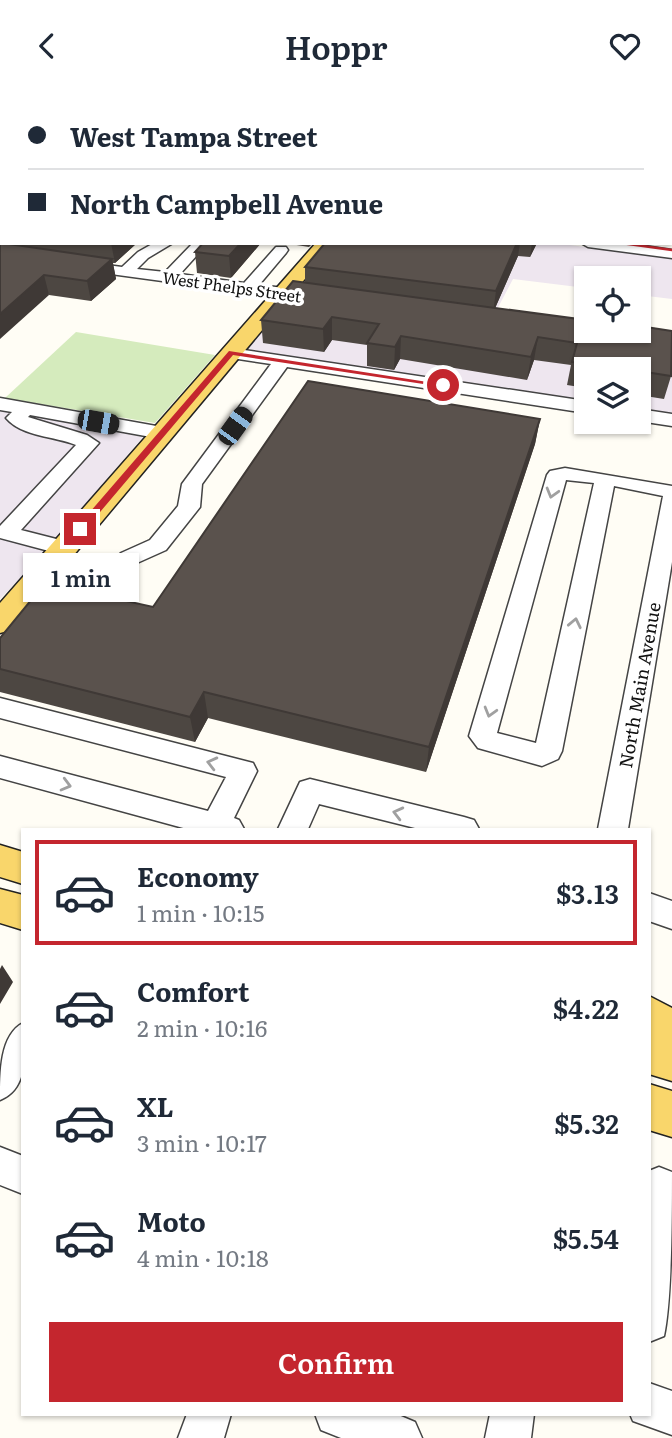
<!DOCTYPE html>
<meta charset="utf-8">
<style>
body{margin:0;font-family:Literata,serif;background:#f2f2f3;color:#1f2937;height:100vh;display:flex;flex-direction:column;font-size:26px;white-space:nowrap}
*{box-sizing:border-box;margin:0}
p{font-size:23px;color:#747a83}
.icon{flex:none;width:38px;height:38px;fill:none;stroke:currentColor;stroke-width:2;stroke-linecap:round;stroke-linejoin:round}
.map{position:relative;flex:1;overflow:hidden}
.panel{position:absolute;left:21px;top:737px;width:630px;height:588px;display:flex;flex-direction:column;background:#fff;border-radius:0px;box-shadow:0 2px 5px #0004}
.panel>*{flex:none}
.hud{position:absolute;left:0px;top:0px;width:672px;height:154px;box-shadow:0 2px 5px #0004;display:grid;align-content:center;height:154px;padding:0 28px;background:#fff}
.buttons{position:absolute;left:574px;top:175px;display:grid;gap:14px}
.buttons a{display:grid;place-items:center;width:77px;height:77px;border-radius:0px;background:#fff;box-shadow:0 2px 5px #0004;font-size:35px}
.end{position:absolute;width:32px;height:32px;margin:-16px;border:9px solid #c4262e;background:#fff;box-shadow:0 0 0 4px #fff}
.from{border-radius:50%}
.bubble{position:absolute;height:49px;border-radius:0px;background:#fff;box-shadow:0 2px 5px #0004;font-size:23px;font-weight:600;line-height:49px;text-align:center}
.car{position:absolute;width:21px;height:42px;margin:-21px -10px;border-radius:9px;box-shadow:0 0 5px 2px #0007;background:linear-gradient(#222 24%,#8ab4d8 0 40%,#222 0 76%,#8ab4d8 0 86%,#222 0)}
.hud b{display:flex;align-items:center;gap:24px;height:66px;font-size:26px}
.hud b+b{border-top:2px solid #e0e1e3}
.hud i{width:18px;height:18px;background:#1f2937}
ul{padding:12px 0 0;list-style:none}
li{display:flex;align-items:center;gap:21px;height:105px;margin:0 14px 10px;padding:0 14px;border:4px solid transparent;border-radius:0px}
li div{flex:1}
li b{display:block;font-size:26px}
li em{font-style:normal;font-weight:600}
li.current{border-color:#c4262e}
li>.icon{width:63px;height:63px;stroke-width:1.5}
.cta{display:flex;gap:14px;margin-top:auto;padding:14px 28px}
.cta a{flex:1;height:80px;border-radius:0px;background:#c4262e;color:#fff;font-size:28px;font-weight:600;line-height:80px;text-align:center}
header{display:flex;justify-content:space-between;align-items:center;height:91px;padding:0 28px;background:#fff;font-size:32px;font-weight:600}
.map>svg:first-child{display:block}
.industrial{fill:#eee6ef}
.green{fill:#d5ebbd}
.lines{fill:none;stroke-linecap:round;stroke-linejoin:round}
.minor-casing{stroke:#444;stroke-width:3}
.major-casing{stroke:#222;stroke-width:3}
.minor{fill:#fff;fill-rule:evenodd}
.major{fill:#f9d66b;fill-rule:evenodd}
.rail{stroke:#c4262e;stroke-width:2.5}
.wall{fill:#4d4742}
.shaded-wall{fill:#3f3936}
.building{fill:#5a524d;stroke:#3f3936;stroke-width:2}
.oneway{stroke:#a0a0a0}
.route{fill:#c4262e}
.labels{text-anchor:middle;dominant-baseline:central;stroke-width:7;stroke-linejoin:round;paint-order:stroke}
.far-street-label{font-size:16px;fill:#111;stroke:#fff}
.street-label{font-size:18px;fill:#111;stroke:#fff}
</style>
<header><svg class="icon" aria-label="back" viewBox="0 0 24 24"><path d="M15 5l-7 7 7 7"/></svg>Hoppr<svg class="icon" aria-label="heart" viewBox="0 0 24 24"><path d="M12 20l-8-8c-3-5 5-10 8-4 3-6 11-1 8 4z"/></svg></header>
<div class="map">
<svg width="672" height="1347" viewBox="0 0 672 1347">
<rect width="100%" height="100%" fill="#fffdf5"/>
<path class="industrial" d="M336,152h218l118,15v41l-33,-4v-17h-53v10l-73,-9 -20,38 -195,-29z
M286,211l386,49v63l-4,2 -29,-4v-43h-53v35l-340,-55z
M0,318l143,28 -112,130 -31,32z"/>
<path class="green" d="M76,241l139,23 -60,68 -150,-25z"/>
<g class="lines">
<defs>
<path id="minor" d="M65,0h12l-13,2z
M144,0h26l1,2h-26z
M670,5h2v6h-2z
M670,46h2v8h-2z
M0,101h2v8h-2z
M154,152h19l-25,15 -11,11 28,3 28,-29h15l-28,31 64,9 32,-36h10l2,3 -2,3 -27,32 50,6 8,5 -8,5 -309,-42v-8l122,16 16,-15z
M581,152h43l48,7v8l-84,-11z
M231,257l355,53v12l-299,-46 -85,117 -2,23 -34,43 -29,13 -30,38 -8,3 -45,-10 -4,-5 4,-5 8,-3 31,6 28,-34 29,-13 28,-34 4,-22 89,-120 -46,-7 -3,-4z
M0,307l162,29 10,6 -10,6 -132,-24 -2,2 59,18 12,8 -78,87 51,13 3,5 -3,5 -8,2 -64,-17v-12l76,-81c-21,-9 -54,-8 -70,-27l6,-6 -12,-2z
M639,318l33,5v12l-33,-5z
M565,377l107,18v76l-44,267h-30l65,-333 -49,-10 -52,265 -4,8 -16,7 -64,-18 -9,-12 78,-261 3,-4zM566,389l28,3 -58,260 -39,-10z
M0,607l253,65 4,8 -23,47 5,2 5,9h-57l-187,-51v-22l208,55 18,-34 -226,-59z
M310,688l154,38 10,3 5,9h-60l-100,-25 -11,25h-30l22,-47z
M649,802l23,8v28l-23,-8z
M23,932c0,28 8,64 -23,77 0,-28 0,-65 23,-77z
M0,1056l23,9v38l-23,-9z
M659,1076l13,5c0,43 0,127 -8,164l-15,6v-171z
M649,1292l23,8v44l-39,-14 -3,-7h19z
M187,1323h44l-7,24h-46z
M315,1323h81l19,8 7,16h-81l-20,-8z
M490,1323h44l-3,24h-46z"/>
<path id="major" d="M623,0h49v5l-2,-3z
M316,152h19l-324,387 -11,3v-30z
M0,754l23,7v32l-23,-7z
M0,798l23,6v35l-23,-7z
M649,905l23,12v73l-23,-7z
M649,993l23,7v46l-23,-7z"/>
</defs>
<use href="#minor" class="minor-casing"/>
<use href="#major" class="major-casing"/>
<use href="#minor" class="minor"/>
<use href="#major" class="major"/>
<path class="rail" d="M621,152l51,7"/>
</g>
<path class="wall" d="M0,0h62l-3,2h-57v71h-2z
M171,0h484l-1,2h-482z
M10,152h127l-22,20h-2l3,16 -25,22 -42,-6z
M203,152h58l-30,35 -34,-5 -2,-21z
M284,152h29l-4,4z
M325,152h212l-7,14 -12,-1 -23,52 177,65 -8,26 -25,-4v-26h-53v19l-19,-3 4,-20 -37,-5 -7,20 -127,-21 -6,11 -27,-4v-21l-35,-5 -8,12 -61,-9 -2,-23 44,-37v-16z
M540,328l-5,25 -109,328 -218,-54 -13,24 -195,-50v-54l153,-31z"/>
<path class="shaded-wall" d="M26,0h36l-3,2h-37z
M292,0h11v2h-13z
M2,13v21l-2,1v-21z
M111,152h26l-22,20z
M241,152h20l-30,35 -2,-22z
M517,152h3l-2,13 -25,57 3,-22z
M532,152h5l-7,14z
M112,168l4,20 -25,22 -4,-20z
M44,184l5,20 -49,44v-25z
M332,226v23l-8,12 -1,-23z
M401,245l-1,23 -6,11 1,-23z
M538,246l-4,23 -7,20 4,-23z
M540,328l-5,25 -109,328 3,-25z
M204,601l4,26 -13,24 -5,-25z
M2,874l11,17 -13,22v-35z"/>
<path class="building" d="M0,0h26l-4,2h-20v11l-2,1z
M198,0h94l-2,2h-89z
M391,0h262v2h-243z
M670,12h2v17l-2,5z
M0,29h2v24h-2z
M0,152h2l110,16 -25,22 -43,-6 -44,39z
M203,152h38l-12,13 -34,-4z
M325,152h192l-21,48 -191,-24z
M293,190l293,39v11h53v-5l33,5 -1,45 -32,-5v-2h-14l-53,-7 5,-19 -39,-6 -7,20 -130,-21 -6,11 -28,-4 12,-19 -47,-7 -9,12 -62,-9z
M308,290l232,38 -111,328 -225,-55 -14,25 -190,-48v-31l45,-55 108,24z"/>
<defs><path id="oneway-chevron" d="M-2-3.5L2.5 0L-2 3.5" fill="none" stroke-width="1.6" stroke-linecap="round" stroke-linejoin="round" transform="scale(1.75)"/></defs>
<g class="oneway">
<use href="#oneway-chevron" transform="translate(552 402) rotate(106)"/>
<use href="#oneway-chevron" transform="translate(575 532) rotate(-78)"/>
<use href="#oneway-chevron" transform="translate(490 621) rotate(106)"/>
<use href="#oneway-chevron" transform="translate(212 672) rotate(-166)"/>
<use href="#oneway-chevron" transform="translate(66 694) rotate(15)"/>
<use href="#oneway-chevron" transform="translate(398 722) rotate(-166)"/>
</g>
<path class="route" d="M229,260l218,34 -4,2 -210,-32 -149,176h-7v-4z"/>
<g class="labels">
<g class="far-street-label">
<text transform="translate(232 195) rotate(8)">West Phelps Street</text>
</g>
<g class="street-label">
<text transform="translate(639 594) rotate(-80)">North Main Avenue</text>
</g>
</g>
</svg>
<div class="buttons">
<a><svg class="icon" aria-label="locate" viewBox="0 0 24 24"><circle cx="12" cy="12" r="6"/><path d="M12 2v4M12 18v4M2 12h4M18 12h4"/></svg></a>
<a><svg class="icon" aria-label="layers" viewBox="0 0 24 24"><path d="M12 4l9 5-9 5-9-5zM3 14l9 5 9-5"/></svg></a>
</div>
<i class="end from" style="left:443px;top:294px"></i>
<i class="end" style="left:80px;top:438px"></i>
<div class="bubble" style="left:23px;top:462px;width:116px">1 min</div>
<i class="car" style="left:98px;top:331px;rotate:100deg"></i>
<i class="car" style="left:235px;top:335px;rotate:36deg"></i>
<div class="hud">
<b><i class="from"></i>West Tampa Street</b>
<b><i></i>North Campbell Avenue</b>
</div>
<section class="panel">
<ul>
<li class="current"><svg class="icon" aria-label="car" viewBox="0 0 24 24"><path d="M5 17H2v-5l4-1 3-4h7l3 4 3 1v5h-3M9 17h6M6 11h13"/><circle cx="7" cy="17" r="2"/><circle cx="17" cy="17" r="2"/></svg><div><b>Economy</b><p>1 min · 10:15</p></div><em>$3.13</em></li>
<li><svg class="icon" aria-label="car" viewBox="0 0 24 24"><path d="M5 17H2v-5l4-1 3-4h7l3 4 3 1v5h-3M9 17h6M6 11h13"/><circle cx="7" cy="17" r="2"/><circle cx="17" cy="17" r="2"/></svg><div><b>Comfort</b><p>2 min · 10:16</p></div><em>$4.22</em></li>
<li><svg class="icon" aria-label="car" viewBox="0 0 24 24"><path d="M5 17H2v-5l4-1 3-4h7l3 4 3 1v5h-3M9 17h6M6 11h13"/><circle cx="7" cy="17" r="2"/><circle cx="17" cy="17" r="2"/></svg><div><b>XL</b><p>3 min · 10:17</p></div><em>$5.32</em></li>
<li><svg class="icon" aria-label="car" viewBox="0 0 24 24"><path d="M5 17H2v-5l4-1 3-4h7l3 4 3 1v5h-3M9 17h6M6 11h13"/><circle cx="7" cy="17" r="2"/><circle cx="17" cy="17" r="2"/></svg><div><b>Moto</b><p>4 min · 10:18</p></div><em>$5.54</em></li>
</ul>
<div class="cta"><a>Confirm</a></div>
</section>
</div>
